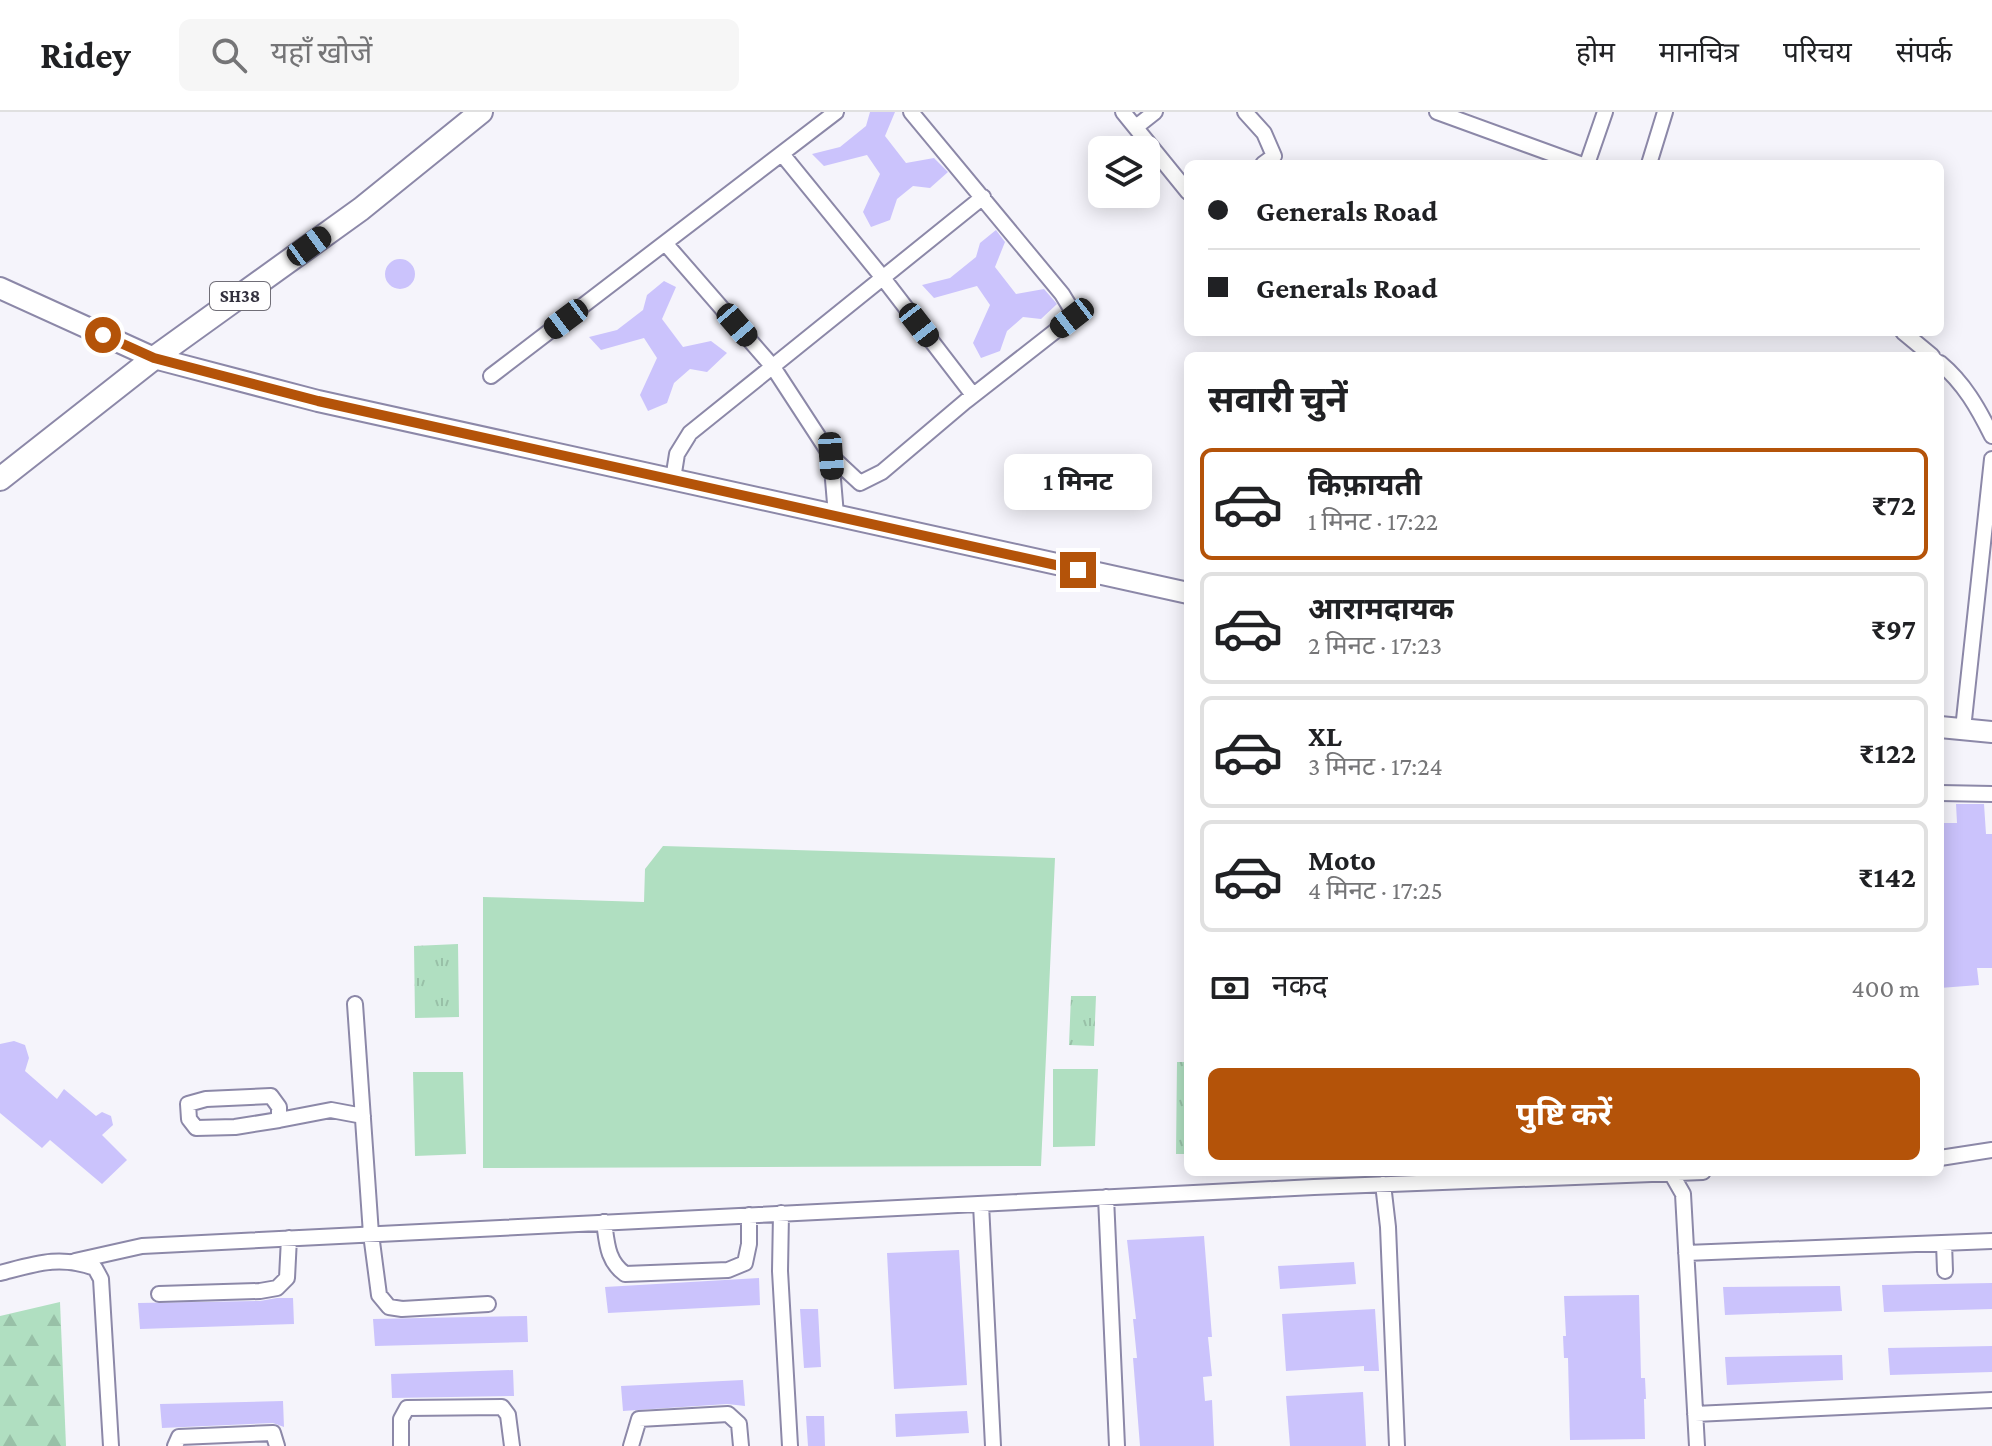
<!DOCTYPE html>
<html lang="hi">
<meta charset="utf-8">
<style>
body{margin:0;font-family:"Crimson Pro","Noto Sans Devanagari",serif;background:#f6f6f6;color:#202124;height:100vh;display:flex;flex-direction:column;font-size:30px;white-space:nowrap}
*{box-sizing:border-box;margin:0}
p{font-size:26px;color:#757577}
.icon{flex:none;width:44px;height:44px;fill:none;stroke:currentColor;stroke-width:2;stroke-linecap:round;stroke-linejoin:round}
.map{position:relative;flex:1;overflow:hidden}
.sheet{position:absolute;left:1184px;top:240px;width:760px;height:824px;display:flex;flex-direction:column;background:#fff;border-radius:12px;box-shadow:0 4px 20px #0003}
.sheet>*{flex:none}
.guide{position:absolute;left:1184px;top:48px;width:760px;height:176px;border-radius:12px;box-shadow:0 4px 20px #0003;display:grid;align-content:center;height:176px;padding:0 24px;background:#fff}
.tools{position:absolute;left:1088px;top:24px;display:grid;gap:16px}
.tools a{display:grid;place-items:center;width:72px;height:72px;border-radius:12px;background:#fff;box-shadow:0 4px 20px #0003;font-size:40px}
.end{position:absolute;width:36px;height:36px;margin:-18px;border:10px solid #b45309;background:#fff;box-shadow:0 0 0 4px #fff}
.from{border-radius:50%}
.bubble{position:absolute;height:56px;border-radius:12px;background:#fff;box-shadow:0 4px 20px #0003;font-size:26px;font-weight:700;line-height:56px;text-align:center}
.car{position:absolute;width:24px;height:48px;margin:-24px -12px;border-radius:10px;box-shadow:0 0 6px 2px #0007;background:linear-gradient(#222 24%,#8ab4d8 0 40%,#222 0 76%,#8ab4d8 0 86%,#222 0)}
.guide b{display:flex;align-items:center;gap:28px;height:76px;font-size:30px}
.guide b+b{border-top:2px solid #e0e0e0}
.guide i{width:20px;height:20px;background:#202124}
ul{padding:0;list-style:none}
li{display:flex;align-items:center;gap:24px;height:112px;margin:0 16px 12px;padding:0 8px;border:4px solid #e0e0e0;border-radius:12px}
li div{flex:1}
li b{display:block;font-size:30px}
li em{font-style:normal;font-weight:700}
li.selected{border-color:#b45309}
li>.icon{width:72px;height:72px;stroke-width:1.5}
h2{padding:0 24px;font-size:36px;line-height:96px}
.pay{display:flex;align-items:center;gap:20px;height:88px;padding:0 24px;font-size:30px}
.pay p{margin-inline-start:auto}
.action{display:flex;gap:16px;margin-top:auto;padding:16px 24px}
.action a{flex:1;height:92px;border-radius:12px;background:#b45309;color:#fff;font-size:32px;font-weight:700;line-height:92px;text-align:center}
header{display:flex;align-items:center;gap:48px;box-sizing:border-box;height:112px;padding:0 40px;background:#fff;border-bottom:2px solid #e0e0e0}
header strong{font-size:38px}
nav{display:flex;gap:44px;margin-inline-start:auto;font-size:28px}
.search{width:560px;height:72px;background:#f6f6f6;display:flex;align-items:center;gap:20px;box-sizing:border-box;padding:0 28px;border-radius:12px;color:#757577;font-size:30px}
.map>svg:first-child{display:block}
.grass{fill:url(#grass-tufts)}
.forest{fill:url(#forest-firs)}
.garden{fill:#b0dfc1}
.building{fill:#cbc3fc}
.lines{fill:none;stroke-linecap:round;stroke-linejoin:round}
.street-casing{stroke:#8c88a8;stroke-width:18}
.secondary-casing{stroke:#8c88a8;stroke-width:24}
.primary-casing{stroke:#8c88a8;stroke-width:26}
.street{stroke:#fff;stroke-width:14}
.secondary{stroke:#fff;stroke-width:20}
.primary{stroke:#fff;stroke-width:22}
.route{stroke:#b45309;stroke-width:10}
.labels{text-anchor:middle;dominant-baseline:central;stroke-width:8;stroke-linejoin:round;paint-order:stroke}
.shield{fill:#fff;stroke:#706e77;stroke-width:2}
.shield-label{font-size:18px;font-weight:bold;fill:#32303d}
</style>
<header>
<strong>Ridey</strong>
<div class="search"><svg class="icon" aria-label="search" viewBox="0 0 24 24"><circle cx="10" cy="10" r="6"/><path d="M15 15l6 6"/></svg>यहाँ खोजें</div>
<nav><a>होम</a><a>मानचित्र</a><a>परिचय</a><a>संपर्क</a></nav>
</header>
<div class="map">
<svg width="1992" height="1334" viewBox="0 0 1992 1334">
<defs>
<pattern id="grass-tufts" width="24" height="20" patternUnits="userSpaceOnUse" patternTransform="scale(2)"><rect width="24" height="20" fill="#b0dfc1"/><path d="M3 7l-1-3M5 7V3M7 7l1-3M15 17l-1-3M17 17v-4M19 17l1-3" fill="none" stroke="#98c0a7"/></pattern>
<pattern id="forest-firs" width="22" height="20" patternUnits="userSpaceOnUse" patternTransform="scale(2)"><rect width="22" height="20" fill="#b0dfc1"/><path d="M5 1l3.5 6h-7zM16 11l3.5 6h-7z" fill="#98c0a7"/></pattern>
</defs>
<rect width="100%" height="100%" fill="#f5f4fb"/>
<path class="grass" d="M458,832l1,73 -44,1 -1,-72z
M1071,884h25l-2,50 -25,-1z
M1177,950h11v92h-12z"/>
<path class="forest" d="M60,1190l6,144h-66v-130z"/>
<path class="garden" d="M663,734l392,12 -14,308 -558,2v-271l161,5 1,-33z
M1053,957h45l-3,77 -42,1z
M413,960h50l3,82 -51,2z"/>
<path class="building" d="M870,0h25l-10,24 21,27 28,-5 14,14 -18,16 -17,-2 -16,13 -7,21 -19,7 -8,-15 17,-38 -13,-19 -43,11 -12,-12 28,-7 26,-21z
M996,118l9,12 -10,25 21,27 28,-5 13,15 -16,15 -18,-2 -16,14 -7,20 -19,7 -8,-15 17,-38 -13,-19 -43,12 -12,-13 28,-7 26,-21 4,-14z
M385 162a15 15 0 1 1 30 0a15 15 0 1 1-30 0Z
M664,169l12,6 -14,32 21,28 28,-6 16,12 -20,19 -17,-3 -16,14 -7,20 -19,8 -8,-16 17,-37 -13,-20 -43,12 -12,-13 28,-7 26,-20 4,-15z
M1956,692h28l2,30h6v134h-15l2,17 -39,3v-165h17z
M14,929l11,4 4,13 -4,13 32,28 7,-10 32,27 6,-4 9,4 2,9 -11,10 25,25 -25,24 -52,-44 -8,8 -42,-35v-69z
M1204,1124l8,101h-4l4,39 -9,1 2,24 7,-1 2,46h-74l-7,-88h4l-4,-39h3l-9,-79z
M959,1138l8,135 -73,4 -7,-136z
M1354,1150l2,22 -76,5 -2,-23z
M759,1166l1,27 -152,8 -3,-26z
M1992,1171v26l-108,3 -2,-27z
M1840,1174l2,25 -117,4 -2,-28z
M1639,1183l2,83h4l1,21h-2l1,40 -75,1 -2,-82h-4l-1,-22h3l-2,-40z
M277,1186h16l1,26 -154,5 -2,-26 122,-2z
M800,1197h18l3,58 -17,1z
M1375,1197l4,62h-15v-5l-78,5 -4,-57z
M527,1204l1,26 -153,4 -2,-27z
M1992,1234v26l-102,3 -2,-27z
M1842,1243l1,25 -116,5 -2,-28z
M513,1258l1,26 -122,2 -1,-24z
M743,1268l2,26 -18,-2 -104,7 -2,-25z
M1363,1280l3,54h-76l-4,-50z
M283,1289l1,26 -11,-4 -111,5 -2,-24z
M967,1299l2,22 -73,4 -1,-23z
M806,1304h18l1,30h-17z"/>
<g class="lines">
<defs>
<path id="street" d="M911,0l151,182 11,18 -1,6 -106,83
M1123,0l65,80
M1245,0l19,21 10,23 -11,8
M1437,0l143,52
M1136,15l19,-15
M782,42l101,124 90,117 -91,77 -22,11 -29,-27
M1587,52l18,-52
M1649,52l16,-52
M665,131l108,124 58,89 5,59
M1903,220l29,24
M1940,251c24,20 38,45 52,73
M491,264l345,-264
M673,367l4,-25 13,-21 293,-236
M1963,617l29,-270
M1940,681l52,1
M355,892l16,230 8,61 10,12 13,2 86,-5
M271,984l8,11v13l-44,7 -39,1 -7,-9 -1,-15 18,-5z
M279,1008l52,-10 32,6
M1940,1046l52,-8
M1671,1061l12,21 14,252
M1383,1072l5,43 9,219
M1106,1085l11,249
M981,1092l12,242
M781,1101l-1,58 10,175
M604,1110c3,21 3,39 21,52l103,-4 17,-7 4,-19v-29
M1944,1131l1,28
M1686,1141l306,-12
M75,1149l67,-15 1172,-59 389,-15
M0,1161c35,-9 59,-18 95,-5l6,11 10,167
M159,1182l101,-3 17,-3 10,-10 2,-40
M1695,1302l297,-14
M175,1334l4,-9 94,-4 4,13
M401,1334v-27l6,-11 95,-1 6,8 4,31
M631,1334l8,-27 89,-5 11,10 2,22"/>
<path id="secondary" d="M0,176l154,70 164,43 870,192
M1940,615l52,5"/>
<path id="primary" d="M0,367l154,-121 207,-149 120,-97"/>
</defs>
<use href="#street" class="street-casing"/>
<use href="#secondary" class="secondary-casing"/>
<use href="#primary" class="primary-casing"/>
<use href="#street" class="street"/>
<use href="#secondary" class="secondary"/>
<use href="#primary" class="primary"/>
</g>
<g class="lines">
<path class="route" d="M103,223l51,23 164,43 760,169"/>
</g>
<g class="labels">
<rect class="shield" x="210" y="170" width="60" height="28" rx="6"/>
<g class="shield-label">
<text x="240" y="184">SH38</text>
</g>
</g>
</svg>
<div class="tools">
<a><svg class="icon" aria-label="layers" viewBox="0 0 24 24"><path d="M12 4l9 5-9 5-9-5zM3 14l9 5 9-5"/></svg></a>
</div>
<i class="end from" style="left:103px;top:223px"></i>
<i class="end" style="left:1078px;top:458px"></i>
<div class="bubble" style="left:1004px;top:342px;width:148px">1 मिनट</div>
<i class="car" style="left:309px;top:134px;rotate:54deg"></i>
<i class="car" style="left:1072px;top:206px;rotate:232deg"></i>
<i class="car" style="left:566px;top:207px;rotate:233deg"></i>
<i class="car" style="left:737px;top:213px;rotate:139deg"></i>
<i class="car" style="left:919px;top:213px;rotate:142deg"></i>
<i class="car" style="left:831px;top:344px;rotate:176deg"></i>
<div class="guide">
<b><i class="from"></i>Generals Road</b>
<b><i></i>Generals Road</b>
</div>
<section class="sheet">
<h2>सवारी चुनें</h2>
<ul>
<li class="selected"><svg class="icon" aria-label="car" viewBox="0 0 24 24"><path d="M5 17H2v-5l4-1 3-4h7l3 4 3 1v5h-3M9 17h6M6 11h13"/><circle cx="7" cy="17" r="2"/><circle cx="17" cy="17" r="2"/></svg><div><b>किफ़ायती</b><p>1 मिनट · 17:22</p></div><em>₹72</em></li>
<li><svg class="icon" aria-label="car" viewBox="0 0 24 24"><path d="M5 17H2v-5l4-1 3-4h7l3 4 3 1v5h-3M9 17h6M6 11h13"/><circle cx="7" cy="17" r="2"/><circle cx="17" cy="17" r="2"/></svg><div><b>आरामदायक</b><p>2 मिनट · 17:23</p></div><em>₹97</em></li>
<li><svg class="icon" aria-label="car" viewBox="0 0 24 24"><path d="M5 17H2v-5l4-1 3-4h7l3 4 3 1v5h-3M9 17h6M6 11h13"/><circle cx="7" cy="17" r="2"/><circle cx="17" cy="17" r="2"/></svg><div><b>XL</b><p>3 मिनट · 17:24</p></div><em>₹122</em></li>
<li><svg class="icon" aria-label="car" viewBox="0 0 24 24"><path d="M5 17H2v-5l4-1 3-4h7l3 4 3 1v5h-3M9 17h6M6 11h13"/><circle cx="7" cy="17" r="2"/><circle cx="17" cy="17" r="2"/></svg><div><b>Moto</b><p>4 मिनट · 17:25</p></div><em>₹142</em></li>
</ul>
<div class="pay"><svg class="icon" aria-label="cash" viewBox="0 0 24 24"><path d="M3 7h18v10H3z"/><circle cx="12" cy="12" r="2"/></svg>नकद<p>400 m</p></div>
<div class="action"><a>पुष्टि करें</a></div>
</section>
</div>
